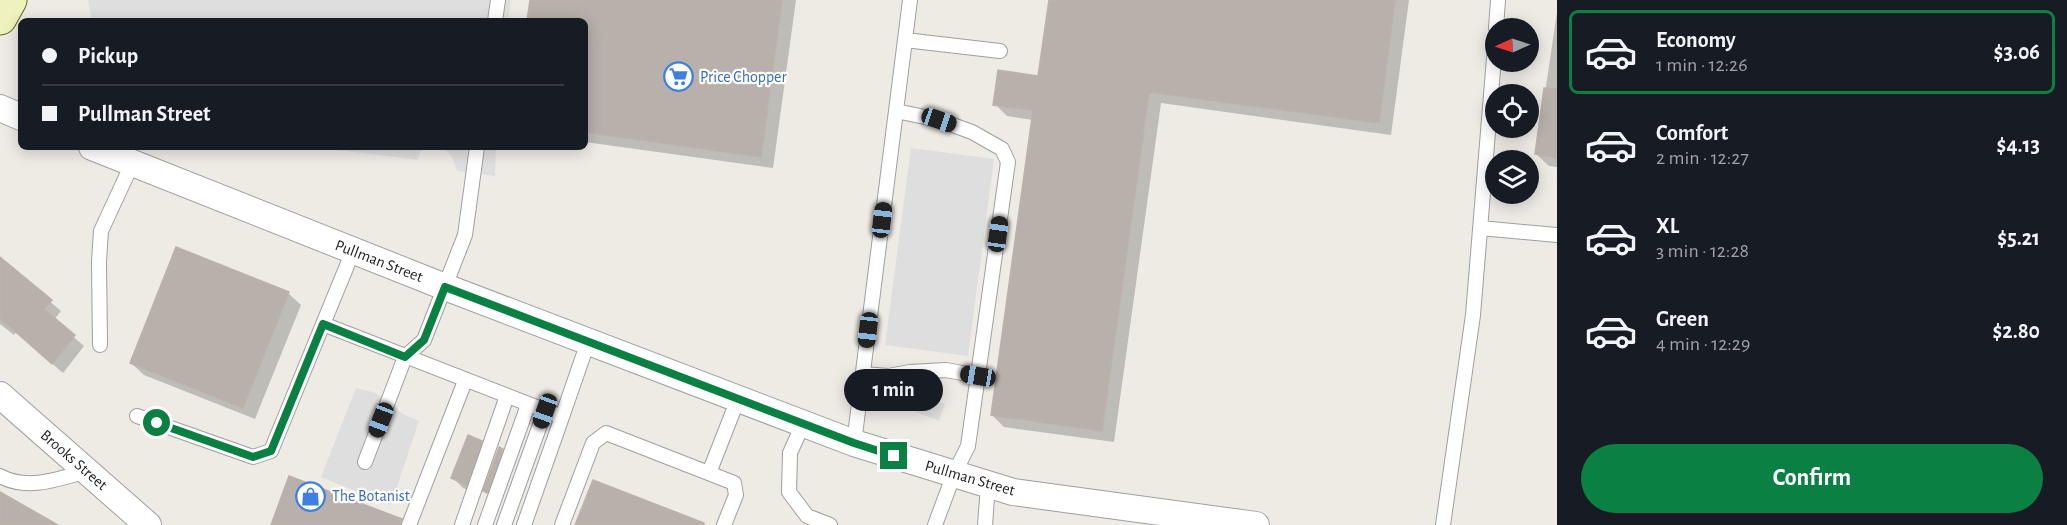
<!DOCTYPE html>
<meta charset="utf-8">
<style>
body{margin:0;font-family:"Alegreya Sans",sans-serif;background:#20242c;color:#f1f3f6;height:100vh;display:flex;flex-direction:column;font-size:22px;white-space:nowrap}
*{box-sizing:border-box;margin:0}
p{font-size:20px;color:#9ea1a6}
.icon{flex:none;width:33px;height:33px;fill:none;stroke:currentColor;stroke-width:2;stroke-linecap:round;stroke-linejoin:round}
.map{position:relative;flex:1;overflow:hidden}
.panel{display:flex;flex-direction:column;background:#171b24;width:510px}
.panel>*{flex:none}
.top-card{position:absolute;left:18px;top:18px;width:570px;height:132px;border-radius:9px;box-shadow:0 3px 15px #0003;display:grid;align-content:center;height:132px;padding:0 24px;background:#171b24}
.needle{width:39px;rotate:267deg}
.fabs{position:absolute;left:1485px;top:18px;display:grid;gap:12px}
.fabs a{display:grid;place-items:center;width:54px;height:54px;border-radius:50%;background:#171b24;box-shadow:0 3px 15px #0003;font-size:30px}
.end{position:absolute;width:27px;height:27px;margin:-14px;border:8px solid #0b8043;background:#fff;box-shadow:0 0 0 3px #fff}
.from{border-radius:50%}
.bubble{position:absolute;height:42px;border-radius:21px;background:#171b24;box-shadow:0 3px 15px #0003;font-size:20px;font-weight:700;line-height:42px;text-align:center}
.car{position:absolute;width:18px;height:36px;margin:-18px -9px;border-radius:8px;box-shadow:0 0 4px 2px #0007;background:linear-gradient(#222 24%,#8ab4d8 0 40%,#222 0 76%,#8ab4d8 0 86%,#222 0)}
.top-card b{display:flex;align-items:center;gap:21px;height:57px;font-size:22px}
.top-card b+b{border-top:2px solid #363941}
.top-card i{width:15px;height:15px;background:#f1f3f6}
ul{padding:10px 0 0;list-style:none}
li{display:flex;align-items:center;gap:18px;height:84px;margin:0 12px 9px;padding:0 12px;border:3px solid transparent;border-radius:9px}
li div{flex:1}
li b{display:block;font-size:22px}
li em{font-style:normal;font-weight:700}
li.selected{border-color:#0b8043}
li>.icon{width:54px;height:54px;stroke-width:1.5}
.cta{display:flex;gap:12px;margin-top:auto;padding:12px 24px}
.cta a{flex:1;height:69px;border-radius:36px;background:#0b8043;color:#fff;font-size:24px;font-weight:700;line-height:69px;text-align:center}
main{display:flex;flex:1;min-height:0}
.map>svg:first-child{display:block}
.parking{fill:#dedede}
.shadow{fill:#0003}
.building{fill:#b7b0ab;stroke:#bdb2a9;stroke-width:1.5}
.lines{fill:none;stroke-linecap:round;stroke-linejoin:round}
.service-casing{stroke:#9f9f9f;stroke-width:16}
.minor-casing{stroke:#9f9f9f;stroke-width:28}
.secondary-casing{stroke:#5f6812;stroke-width:35}
.service{stroke:#fff;stroke-width:14}
.minor{stroke:#fff;stroke-width:26}
.secondary{stroke:#eff2bf;stroke-width:33}
.route{stroke:#0b8043;stroke-width:8}
.labels{text-anchor:middle;dominant-baseline:central;stroke-width:4.5;stroke-linejoin:round;paint-order:stroke}
.shop-label{font-size:16px;fill:#366cbe;stroke:#fff;text-anchor:start}
.street-label{font-size:16px;fill:#1e1e1e;stroke:#fff}
</style>
<main>
<div class="map">
<svg width="1557" height="525" viewBox="0 0 1557 525">
<rect width="100%" height="100%" fill="#eeebe5"/>
<path class="parking" d="M88,0h423l-3,21h-416z
M314,147h108l-4,13z
M443,147h53l-1,29 -38,-5 -5,-14z
M911,148l83,11 -26,197 -83,-11z
M356,388l20,5 27,21 16,7 -28,84 -70,-28z
M915,392l30,12 -6,17 -30,-12z"/>
<path class="shadow" d="M531,0h265l-23,168 -188,-26v-121h-57z
M1050,0h359l-18,135 -230,-32 -47,339 -110,-15 -12,-12 41,-295 -26,-4 -12,-12 45,-26z
M1557,12v155l-8,-1 -13,-12z
M7,265l54,46 -7,9 30,26 -21,27 -47,-41 -2,3 -14,-11v-51z
M288,293l13,12 -46,114 -111,-44 -13,-12z
M481,442l10,10 -14,42 -14,-6 -10,-10z
M502,450l10,10 -17,41 -10,-10z"/>
<path class="building" d="M530,0h252l-21,157 -176,-25v-111h-58z
M1049,0h346l-16,123 -230,-31 -47,339 -111,-16 42,-305 -40,-5 5,-35 40,6z
M1544,88l13,1v69l-22,-4z
M176,247l113,45 -46,116 -113,-45z
M0,257l52,43 -8,9 31,26 -23,29 -52,-46z
M468,435l14,6 -15,44 -16,-7z
M499,447l4,2 -16,44 -4,-2z
M289,476l113,43 -2,6h-129z
M593,480l111,43v2h-129z
M0,492l58,33h-58z"/>
<g class="lines">
<defs>
<path id="service" d="M495,21l3,-21
M1496,28l2,-28
M905,40l95,11
M896,111l43,9 33,12 30,17 6,13 -40,284 -14,28 -19,51
M1480,228l77,7
M323,324l239,93 -38,108
M100,345l-1,-84 2,-30 31,-67
M863,374l25,2 22,-4 36,-2 32,6
M137,416l116,41 18,-6 82,-200
M562,417l26,-75
M803,424l-13,29 -1,39 18,24 23,9
M854,443l56,-443
M365,462l40,-105 19,-17 41,-105 12,-88
M709,473l29,-74
M0,476c27,15 59,3 86,-5
M409,525l56,-144
M462,525l45,-129
M485,525l43,-120
M504,525l41,-114
M562,525l31,-82 13,-10 128,50 2,12 -12,30
M985,525l3,-40
M1443,525l30,-210 23,-281"/>
<path id="minor" d="M0,108l21,9
M92,147l353,140 409,156 159,49 243,33
M0,395l148,130"/>
<path id="secondary" d="M0,18l10,-18"/>
</defs>
<use href="#service" class="service-casing"/>
<use href="#minor" class="minor-casing"/>
<use href="#secondary" class="secondary-casing"/>
<use href="#service" class="service"/>
<use href="#minor" class="minor"/>
<use href="#secondary" class="secondary"/>
</g>
<g class="lines">
<path class="route" d="M157,423l96,34 18,-6 52,-127 82,33 19,-17 21,-53 409,156 40,13"/>
</g>
<defs>
<symbol id="supermarket-ring" viewBox="-11 -11 22 22"><circle r="9.5" fill="#fff" stroke="#3f7fe0" stroke-width="1.5"/><path d="M-6-5.5h2.5l.6 2H6L4.5 2H-2.5L-4.4-4H-6ZM-1.5 3.2a1.3 1.3 0 1 0 .1 0ZM3 3.2a1.3 1.3 0 1 0 .1 0Z" fill="#3f7fe0"/></symbol>
<symbol id="shop-ring" viewBox="-11 -11 22 22"><circle r="9.5" fill="#fff" stroke="#3f7fe0" stroke-width="1.5"/><path d="M-5-2.5h2.3a2.7 3.5 0 0 1 5.4 0H5L5.5 6h-11ZM-1.5-2.5h3a1.5 2.3 0 0 0-3 0Z" fill="#3f7fe0"/></symbol>
</defs>
<g fill-rule="evenodd">
<use href="#supermarket-ring" x="662" y="60" width="33" height="33"/>
<use href="#shop-ring" x="294" y="480" width="33" height="33"/>
</g>
<g class="labels">
<g class="shop-label">
<text x="700" y="77">Price Chopper</text>
<text x="332" y="496">The Botanist</text>
</g>
<g class="street-label">
<text transform="translate(379 261) rotate(21)">Pullman Street</text>
<text transform="translate(74 460) rotate(41)">Brooks Street</text>
<text transform="translate(970 478) rotate(16)">Pullman Street</text>
</g>
</g>
</svg>
<div class="fabs">
<a><svg class="needle" viewBox="-14 -14 28 28"><path d="M0-13l5 13h-10z" fill="#e53935"/><path d="M0 13l5-13h-10z" fill="#9ea1a6"/></svg></a>
<a><svg class="icon" aria-label="locate" viewBox="0 0 24 24"><circle cx="12" cy="12" r="6"/><path d="M12 2v4M12 18v4M2 12h4M18 12h4"/></svg></a>
<a><svg class="icon" aria-label="layers" viewBox="0 0 24 24"><path d="M12 4l9 5-9 5-9-5zM3 14l9 5 9-5"/></svg></a>
</div>
<i class="end from" style="left:157px;top:423px"></i>
<i class="end" style="left:894px;top:456px"></i>
<div class="bubble" style="left:844px;top:369px;width:99px">1 min</div>
<i class="car" style="left:939px;top:120px;rotate:109deg"></i>
<i class="car" style="left:882px;top:220px;rotate:7deg"></i>
<i class="car" style="left:998px;top:234px;rotate:8deg"></i>
<i class="car" style="left:868px;top:330px;rotate:187deg"></i>
<i class="car" style="left:978px;top:376px;rotate:280deg"></i>
<i class="car" style="left:545px;top:411px;rotate:200deg"></i>
<i class="car" style="left:381px;top:420px;rotate:201deg"></i>
<div class="top-card">
<b><i class="from"></i>Pickup</b>
<b><i></i>Pullman Street</b>
</div>
</div>
<section class="panel">
<ul>
<li class="selected"><svg class="icon" aria-label="car" viewBox="0 0 24 24"><path d="M5 17H2v-5l4-1 3-4h7l3 4 3 1v5h-3M9 17h6M6 11h13"/><circle cx="7" cy="17" r="2"/><circle cx="17" cy="17" r="2"/></svg><div><b>Economy</b><p>1 min · 12:26</p></div><em>$3.06</em></li>
<li><svg class="icon" aria-label="car" viewBox="0 0 24 24"><path d="M5 17H2v-5l4-1 3-4h7l3 4 3 1v5h-3M9 17h6M6 11h13"/><circle cx="7" cy="17" r="2"/><circle cx="17" cy="17" r="2"/></svg><div><b>Comfort</b><p>2 min · 12:27</p></div><em>$4.13</em></li>
<li><svg class="icon" aria-label="car" viewBox="0 0 24 24"><path d="M5 17H2v-5l4-1 3-4h7l3 4 3 1v5h-3M9 17h6M6 11h13"/><circle cx="7" cy="17" r="2"/><circle cx="17" cy="17" r="2"/></svg><div><b>XL</b><p>3 min · 12:28</p></div><em>$5.21</em></li>
<li><svg class="icon" aria-label="car" viewBox="0 0 24 24"><path d="M5 17H2v-5l4-1 3-4h7l3 4 3 1v5h-3M9 17h6M6 11h13"/><circle cx="7" cy="17" r="2"/><circle cx="17" cy="17" r="2"/></svg><div><b>Green</b><p>4 min · 12:29</p></div><em>$2.80</em></li>
</ul>
<div class="cta"><a>Confirm</a></div>
</section>
</main>
